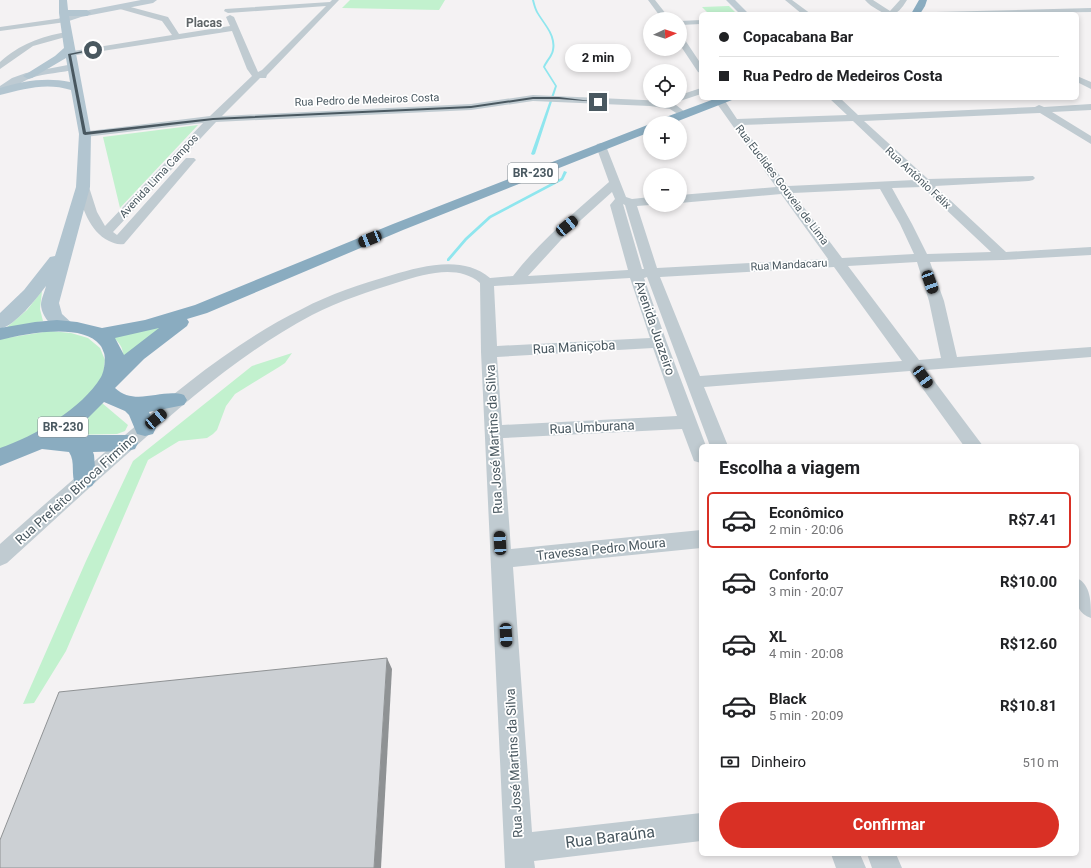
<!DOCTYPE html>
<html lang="pt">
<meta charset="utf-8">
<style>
body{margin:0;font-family:Roboto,sans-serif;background:#f6f6f6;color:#202124;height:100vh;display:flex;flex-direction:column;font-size:15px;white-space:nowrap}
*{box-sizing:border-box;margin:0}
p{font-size:13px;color:#757577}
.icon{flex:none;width:22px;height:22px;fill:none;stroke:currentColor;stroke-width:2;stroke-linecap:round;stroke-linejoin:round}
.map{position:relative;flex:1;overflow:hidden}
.panel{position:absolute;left:699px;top:444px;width:380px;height:412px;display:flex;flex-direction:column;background:#fff;border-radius:6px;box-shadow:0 2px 6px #0003}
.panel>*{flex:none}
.guide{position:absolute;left:699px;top:12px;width:380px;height:88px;border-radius:6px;box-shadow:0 2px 6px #0003;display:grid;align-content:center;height:88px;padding:0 20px;background:#fff}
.needle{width:26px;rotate:87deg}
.tools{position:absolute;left:643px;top:12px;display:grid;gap:8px}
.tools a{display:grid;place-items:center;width:44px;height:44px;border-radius:50%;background:#fff;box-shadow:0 2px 6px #0003;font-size:20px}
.end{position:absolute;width:18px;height:18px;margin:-9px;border:5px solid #495860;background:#fff;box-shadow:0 0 0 2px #fff}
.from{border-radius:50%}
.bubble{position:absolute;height:28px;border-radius:14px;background:#fff;box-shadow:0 2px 6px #0003;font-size:13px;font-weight:700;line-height:28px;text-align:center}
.car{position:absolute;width:12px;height:24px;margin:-12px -6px;border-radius:5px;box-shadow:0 0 3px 1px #0007;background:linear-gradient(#222 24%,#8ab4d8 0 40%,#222 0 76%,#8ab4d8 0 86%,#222 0)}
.guide b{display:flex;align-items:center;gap:14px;height:38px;font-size:15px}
.guide b+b{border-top:1px solid #e0e0e0}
.guide i{width:10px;height:10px;background:#202124}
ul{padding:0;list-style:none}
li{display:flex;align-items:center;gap:12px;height:56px;margin:0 8px 6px;padding:0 12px;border:2px solid transparent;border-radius:6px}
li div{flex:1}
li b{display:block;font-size:15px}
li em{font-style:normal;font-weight:700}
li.active{border-color:#d93025}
li>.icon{width:36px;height:36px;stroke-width:1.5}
h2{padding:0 20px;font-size:18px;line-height:48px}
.pay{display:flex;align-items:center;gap:10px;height:44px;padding:0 20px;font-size:15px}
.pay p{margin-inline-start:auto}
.cta{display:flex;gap:8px;margin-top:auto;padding:8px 20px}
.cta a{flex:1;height:46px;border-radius:24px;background:#d93025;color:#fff;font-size:16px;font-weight:700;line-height:46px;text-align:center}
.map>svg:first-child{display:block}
.green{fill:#c2f1ce}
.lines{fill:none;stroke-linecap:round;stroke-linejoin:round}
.stream{fill:#8fe6ee;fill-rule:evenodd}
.street{fill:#c0cbd1;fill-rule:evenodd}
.secondary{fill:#becbd3;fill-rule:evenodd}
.primary{fill:#b2c5d0;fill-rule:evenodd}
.highway{fill:#8aacc0;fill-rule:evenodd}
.shaded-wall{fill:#8f9294}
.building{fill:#ccd0d4;stroke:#8f9294}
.route{fill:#495860}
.labels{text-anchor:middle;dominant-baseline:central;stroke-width:3.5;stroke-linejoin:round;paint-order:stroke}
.far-street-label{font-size:11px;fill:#495860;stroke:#fff}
.far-neighbourhood-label{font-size:12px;font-weight:bold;fill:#5e6467;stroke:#fff}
.shield{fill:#fff;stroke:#808a90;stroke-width:1}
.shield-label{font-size:12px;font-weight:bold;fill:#495860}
.street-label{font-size:13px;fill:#495860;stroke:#fff}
.near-street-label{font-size:16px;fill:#495860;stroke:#fff}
</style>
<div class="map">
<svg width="1091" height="868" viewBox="0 0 1091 868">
<rect width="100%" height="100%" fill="#f4f2f3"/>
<path class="green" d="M350,0h95l-6,10 -97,-2z
M729,6l8,8h-28l-7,-7z
M198,125l-78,83 -17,-71z
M42,291l-2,18 3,12 -37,7 21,-18z
M176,321l-53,40c1,-12 -2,-17 -11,-25z
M50,331l21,2 17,5 12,10 5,12 -2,15 -10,17 -41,35 -52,23v-111z
M292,353l-7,10 -6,4 -44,27 -9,12 -9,24 -4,4 -6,4 -28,3 -31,19 -82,191 -32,52 -11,1 63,-143 47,-100 119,-95z
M102,403l26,22 -3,6 -8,3 -52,1z"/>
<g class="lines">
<path class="stream" d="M532,0h2c1,4 2,8 4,12 7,12 19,23 16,38 -1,6 -6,11 -9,17l12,19 -22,68 -2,1 -2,-1 24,-68 -12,-19c2,-6 8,-11 9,-17 3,-15 -9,-26 -16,-38 -2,-4 -3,-8 -4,-12z
M564,171l3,1 -4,8 -72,38 -24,22 -18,21h-2v-2l18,-21 24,-22 72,-38z"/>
<path class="street" d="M332,0h7l-72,75 -1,3h-6l-38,38 249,-12 62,-9 132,6 -1,1 12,3 13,10 -5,3 -14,-9 -20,-3 -117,-5 -62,9 -255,12 -103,110 4,3 69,-77h8l2,2 -2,2 -70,82c-7,1 -10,-1 -15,-3 -20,-10 -27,-34 -32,-54l2,-2h8l2,2 8,25 8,14 98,-103 -118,14 -4,-1 -1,-2 1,-2 129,-16 42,-40 -5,-7 -15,-38 -162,25h-3l-1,-2 1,-2 105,-17 -10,-14 -42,-12v-4h3l45,12 11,17 51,-8 -4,-9 4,-2 4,2 24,55 4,-2 64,-64 -98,7 -4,-2 1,-2 105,-7z
M648,0h7l15,19h-8z
M785,0h7l19,14h-9z
M865,0h8l17,11 10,-11h7c-8,13 -14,19 -29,10 -5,-3 -10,-6 -13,-10z
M1091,8v4l-159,2 4,-2z
M63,18h3v4l-66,9v-4z
M701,20v4l-21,1v-4z
M66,32h3v4l-36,10 -33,23v-7c20,-18 40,-25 66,-30z
M680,37h3l18,27v9l-3,-1 -18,-27z
M1077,76l14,6v7l-14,-7z
M701,88v6l-21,7v-6z
M713,98h10l14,21 110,-4 -18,-17h11l18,17 177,-8 4,-2 5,2 47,-3v6l-39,2 39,24v8l-51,-31 -176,8 64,58 105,-3 2,2 -2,2 -4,1 -94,5 71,66 85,-5v8l-88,5 -73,2 14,39 13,56 134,-10v10l-165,13 57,76h-19l-54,-75 -206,16 24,59h-18l-63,-169 -3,1 23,65 39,103h-5v17l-7,-2 -12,-32 -179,9 8,111 190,-19v18l-188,19 19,265 169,-19v28l-167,20 1,7h-30l-24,-516 -1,-69c-22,-19 -55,-9 -81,-1 -29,9 -60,19 -87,33 -66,35 -122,83 -177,132 -43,38 -85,77 -128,116l-7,3v-22c41,-37 83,-73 125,-109 55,-47 112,-94 177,-126 28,-15 59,-25 90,-34 31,-9 71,-20 98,3l23,-2c27,-35 62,-64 96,-94l-13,-36 1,-2 4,-1 5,3 20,51 6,2 18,-2v8l-13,1 20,62 171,-9 -47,-65 -101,9v-8l96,-8zM853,121l62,59 -127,6 -47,-61zM922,187l69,65 -64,2 -15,-30 -20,-36zM880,189l20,35 14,30 -72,4 -49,-65zM612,192l3,7 -5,6 18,65 -100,6 43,-47zM623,204l2,1 19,64h-2zM917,262l12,39 12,57 -22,2 -71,-94zM834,267l68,94 -202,15 -40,-99zM630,278l20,60 -153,8 -3,-60zM653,348l24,68 -175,9 -5,-68z
M1077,578c14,7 14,24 14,40 -19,-7 -14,-23 -14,-40z
M831,854h29l6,14h-30z
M867,854h29l6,14h-30z"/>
<path class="secondary" d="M141,0h16l-4,3 -72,14 -18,6 -5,-3 2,-2 19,-6z
M726,0h9l14,14h-9z
M73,64l5,3 -1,2c-16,4 -31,4 -46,9 -11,4 -20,13 -31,15v-7l12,-8 14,-5z"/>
<path class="primary" d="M59,0h8l1,10h19l4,3 -4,3h-18l22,118 -1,53 -31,116 3,11 13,12 -2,4c-15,4 -31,-10 -32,-25 0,-6 4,-14 5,-19 -10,13 -30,39 -46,43v-16l24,-23 26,-33 5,-1 21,-69 3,-53 -8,-44c-25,-8 -47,-1 -71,5v-7c23,-7 46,-11 70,-6l-4,-24 -34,20 -4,1 -5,-3 32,-20 9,-8 -5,-35z"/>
<path class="highway" d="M919,0h8l-2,6 -5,8h-9z
M717,98h17l-2,2 -59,23h-17l2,-3z
M650,124v8l-247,98 -196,83 -20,6 2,3 -2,4 -43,33 -29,29c20,19 47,0 69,7l3,5 -3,5 -35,7 7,16 -3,6 -8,2 -8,-2 -8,-19 -4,-4 -21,-9 -17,17 -20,16h60l8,2 3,6 -3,6 -8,2 -34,1 1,3 2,25 -4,6 -8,3 -8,-3c-6,-11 0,-24 -7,-34l-27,-3 -42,17v-18c33,-11 83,-40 101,-71 3,-5 5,-18 3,-24 -1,-2 -2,-6 -4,-8 -18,-23 -76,-11 -100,-5v-12l35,-6 22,-2 20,2 25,6 43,-8 50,-15 198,-81zM159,328l-35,27 -9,-17z"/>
</g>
<path class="shaded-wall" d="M387,658l5,11 -11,199h-7z"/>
<path class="building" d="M387,658l-13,210h-374v-28l59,-148z"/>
<path class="route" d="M93,49l1,1 -23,5 15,77 127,-14 258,-12 62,-9h26l40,5 -40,-3h-26l-62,9 -258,12 -128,15 -2,-1 -15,-80z"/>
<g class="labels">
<g class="far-street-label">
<text transform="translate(367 100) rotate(-2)">Rua Pedro de Medeiros Costa</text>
<text transform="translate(159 176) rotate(-47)">Avenida Lima Campos</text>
<text transform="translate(918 178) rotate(43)">Rua Antônio Félix</text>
<text transform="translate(782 185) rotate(53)">Rua Euclides Gouveia de Lima</text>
<text transform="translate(789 265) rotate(-3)">Rua Mandacaru</text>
</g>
<g class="far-neighbourhood-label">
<text x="204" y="23">Placas</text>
</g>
<g class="shield">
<rect x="508" y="163" width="50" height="20" rx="3"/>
<rect x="38" y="417" width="50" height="20" rx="3"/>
</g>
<g class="shield-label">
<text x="533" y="173">BR-230</text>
<text x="63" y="427">BR-230</text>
</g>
<g class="street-label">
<text transform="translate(655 328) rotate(71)">Avenida Juazeiro</text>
<text transform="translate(574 347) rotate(-3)">Rua Maniçoba</text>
<text transform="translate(592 427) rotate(-3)">Rua Umburana</text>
<text transform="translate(494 439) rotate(-93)">Rua José Martins da Silva</text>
<text transform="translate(76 489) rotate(-42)">Rua Prefeito Biroca Firmino</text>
<text transform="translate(601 549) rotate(-6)">Travessa Pedro Moura</text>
<text transform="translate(514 763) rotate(-93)">Rua José Martins da Silva</text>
</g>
<g class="near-street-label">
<text transform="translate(610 837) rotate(-7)">Rua Baraúna</text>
</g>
</g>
</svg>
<div class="tools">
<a><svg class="needle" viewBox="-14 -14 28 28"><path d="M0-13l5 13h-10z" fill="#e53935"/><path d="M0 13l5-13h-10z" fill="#757577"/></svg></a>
<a><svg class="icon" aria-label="locate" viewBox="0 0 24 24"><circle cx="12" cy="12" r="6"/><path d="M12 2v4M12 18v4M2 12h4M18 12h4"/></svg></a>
<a>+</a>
<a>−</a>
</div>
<i class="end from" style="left:93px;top:50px"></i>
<i class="end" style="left:598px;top:102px"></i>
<div class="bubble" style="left:565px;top:44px;width:66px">2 min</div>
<i class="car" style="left:567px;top:226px;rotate:51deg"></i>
<i class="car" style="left:370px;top:239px;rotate:248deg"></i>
<i class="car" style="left:930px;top:282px;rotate:160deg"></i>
<i class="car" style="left:923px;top:377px;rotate:144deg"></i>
<i class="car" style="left:156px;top:419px;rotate:50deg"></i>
<i class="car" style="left:500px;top:543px;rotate:357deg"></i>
<i class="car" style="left:506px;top:635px;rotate:177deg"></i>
<div class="guide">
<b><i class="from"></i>Copacabana Bar</b>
<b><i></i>Rua Pedro de Medeiros Costa</b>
</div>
<section class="panel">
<h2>Escolha a viagem</h2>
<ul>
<li class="active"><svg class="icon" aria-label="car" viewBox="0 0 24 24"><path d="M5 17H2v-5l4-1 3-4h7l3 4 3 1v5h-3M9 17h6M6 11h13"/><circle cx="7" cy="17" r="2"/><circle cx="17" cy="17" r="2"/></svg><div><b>Econômico</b><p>2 min · 20:06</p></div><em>R$7.41</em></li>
<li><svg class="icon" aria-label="car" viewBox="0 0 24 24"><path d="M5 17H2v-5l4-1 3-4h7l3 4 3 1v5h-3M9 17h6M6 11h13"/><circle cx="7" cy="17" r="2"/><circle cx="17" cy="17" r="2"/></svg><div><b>Conforto</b><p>3 min · 20:07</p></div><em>R$10.00</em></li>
<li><svg class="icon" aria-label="car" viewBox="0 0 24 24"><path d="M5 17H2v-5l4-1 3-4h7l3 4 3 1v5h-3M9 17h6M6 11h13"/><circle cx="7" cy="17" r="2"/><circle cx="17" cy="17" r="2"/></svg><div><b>XL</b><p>4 min · 20:08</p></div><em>R$12.60</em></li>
<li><svg class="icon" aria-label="car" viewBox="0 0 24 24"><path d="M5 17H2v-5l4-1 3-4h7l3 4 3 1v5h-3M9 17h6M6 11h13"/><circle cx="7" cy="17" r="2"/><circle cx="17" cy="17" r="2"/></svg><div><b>Black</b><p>5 min · 20:09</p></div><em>R$10.81</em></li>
</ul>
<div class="pay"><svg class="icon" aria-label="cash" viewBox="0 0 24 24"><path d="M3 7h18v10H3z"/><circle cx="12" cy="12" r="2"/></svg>Dinheiro<p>510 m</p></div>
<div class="cta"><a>Confirmar</a></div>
</section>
</div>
